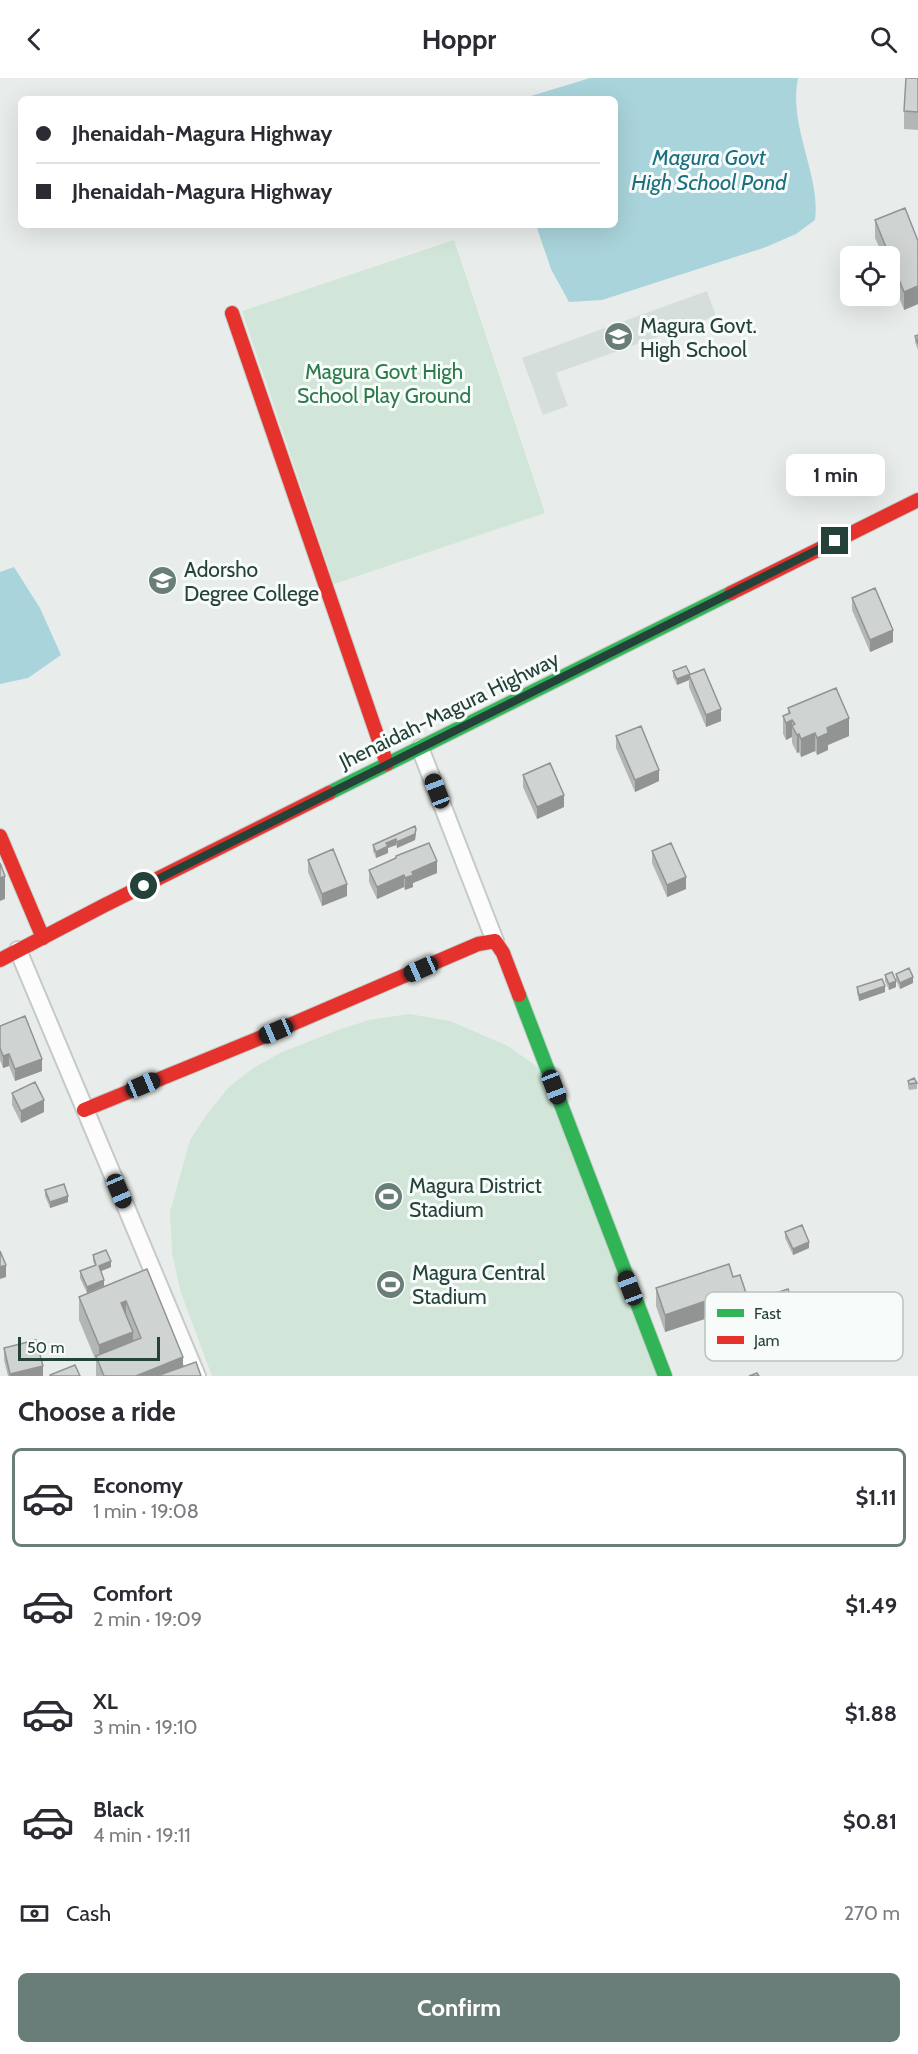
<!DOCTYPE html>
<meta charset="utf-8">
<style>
body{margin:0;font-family:Cabin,sans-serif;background:#f2f2f3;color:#2b2b33;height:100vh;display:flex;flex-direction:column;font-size:22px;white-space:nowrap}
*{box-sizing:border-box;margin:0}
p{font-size:20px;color:#7c7c81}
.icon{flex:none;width:33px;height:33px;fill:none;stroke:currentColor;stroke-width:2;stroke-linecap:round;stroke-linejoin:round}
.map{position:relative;height:1298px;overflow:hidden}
.panel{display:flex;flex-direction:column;background:#fff;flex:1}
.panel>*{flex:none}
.guide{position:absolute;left:18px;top:18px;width:600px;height:132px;border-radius:9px;box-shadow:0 6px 24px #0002;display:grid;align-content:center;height:132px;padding:0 18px;background:#fff}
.tools{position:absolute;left:840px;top:168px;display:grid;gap:12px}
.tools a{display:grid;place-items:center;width:60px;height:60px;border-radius:9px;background:#fff;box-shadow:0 6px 24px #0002;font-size:30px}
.scale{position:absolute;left:18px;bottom:15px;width:142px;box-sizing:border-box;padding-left:6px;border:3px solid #24423a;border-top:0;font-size:16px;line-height:21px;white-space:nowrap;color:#24423a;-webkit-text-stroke:4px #f7fbf9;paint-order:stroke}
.end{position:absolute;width:27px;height:27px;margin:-14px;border:8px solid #24423a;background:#fff;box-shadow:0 0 0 3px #fff}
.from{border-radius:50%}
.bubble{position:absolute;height:42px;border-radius:9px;background:#fff;box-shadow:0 6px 24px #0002;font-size:20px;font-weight:700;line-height:42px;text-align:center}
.car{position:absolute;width:18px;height:36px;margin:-18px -9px;border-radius:8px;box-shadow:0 0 4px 2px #0007;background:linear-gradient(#222 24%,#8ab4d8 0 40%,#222 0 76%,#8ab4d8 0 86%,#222 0)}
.guide b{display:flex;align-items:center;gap:21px;height:57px;font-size:22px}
.guide b+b{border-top:2px solid #e1e1e2}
.guide i{width:15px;height:15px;background:#2b2b33}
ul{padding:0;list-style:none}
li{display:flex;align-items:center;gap:18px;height:99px;margin:0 12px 9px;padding:0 6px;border:3px solid transparent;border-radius:9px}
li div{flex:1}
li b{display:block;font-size:22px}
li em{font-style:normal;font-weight:700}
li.active{border-color:#697e78}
li>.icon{width:54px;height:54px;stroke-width:1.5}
h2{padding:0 18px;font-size:27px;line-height:72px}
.pay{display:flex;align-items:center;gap:15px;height:66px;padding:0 18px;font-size:22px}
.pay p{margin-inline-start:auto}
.button{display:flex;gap:12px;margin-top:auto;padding:12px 18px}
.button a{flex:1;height:69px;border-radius:9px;background:#697e78;color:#fff;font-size:24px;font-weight:700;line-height:69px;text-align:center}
header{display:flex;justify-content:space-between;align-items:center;height:78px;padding:0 18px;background:#fff;font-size:27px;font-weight:700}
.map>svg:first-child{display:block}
.built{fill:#d6dedb}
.green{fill:#d1e6d8}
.water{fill:#a9d4db}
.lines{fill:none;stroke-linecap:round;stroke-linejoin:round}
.street-casing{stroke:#c5cac8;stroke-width:20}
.fast-casing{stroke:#c3cbc8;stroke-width:16}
.jam-casing{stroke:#c3cbc8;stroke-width:16}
.street{stroke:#fcfcfc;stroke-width:16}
.fast{stroke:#30b455;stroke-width:14}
.jam{stroke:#e5322d;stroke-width:14}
.wall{fill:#b2b6b5}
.shaded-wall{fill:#919493}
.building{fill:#cfd4d2;stroke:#919493;stroke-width:1.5}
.route{stroke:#24423a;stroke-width:8}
.labels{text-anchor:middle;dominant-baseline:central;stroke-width:6;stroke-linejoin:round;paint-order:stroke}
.poi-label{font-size:21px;fill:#24423a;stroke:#f7fbf9;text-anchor:start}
.park-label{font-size:21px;fill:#2d7a4b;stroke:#f7fbf9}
.street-label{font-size:21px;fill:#24423a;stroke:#f7fbf9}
.water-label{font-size:22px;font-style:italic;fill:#1c6f80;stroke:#f7fbf9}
.key{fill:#f7fbf9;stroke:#b8c4c0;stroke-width:1.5}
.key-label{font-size:16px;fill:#24423a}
</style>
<header><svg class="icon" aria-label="back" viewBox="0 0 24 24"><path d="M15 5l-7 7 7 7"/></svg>Hoppr<svg class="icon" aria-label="search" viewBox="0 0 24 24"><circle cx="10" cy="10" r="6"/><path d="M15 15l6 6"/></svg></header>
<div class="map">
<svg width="918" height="1298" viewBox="0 0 918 1298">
<rect width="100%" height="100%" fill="#e8edeb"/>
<path class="built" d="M707,213l9,25 -160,57 12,33 -25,9 -21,-57z"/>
<path class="green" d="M454,162l91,273 -211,71 -92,-273z
M409,936l41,7 58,25 31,22 124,308h-451l-31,-83 -9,-40 -2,-41 20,-72 17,-26 22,-27 24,-19 27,-15 58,-23 31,-10z"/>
<path class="water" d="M590,0h208c-10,49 23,97 17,142l-19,14 -30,13 -164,53 -33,2 -18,-33 -15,-44h79v-126h-94z
M14,489l26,41 21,47 -33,23 -28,6v-112z"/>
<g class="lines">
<defs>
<path id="street" d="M420,670l75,193
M18,872l179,426"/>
<path id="fast" d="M329,715l402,-200
M519,917l146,381"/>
<path id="jam" d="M232,235l155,451
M731,515l187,-93
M0,758l43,102
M0,882l103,-54 226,-113
M84,1032l171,-70 223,-96 17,-3 8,12 16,42"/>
</defs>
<use href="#street" class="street-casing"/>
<use href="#fast" class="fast-casing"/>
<use href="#jam" class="jam-casing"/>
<use href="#street" class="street"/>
<use href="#fast" class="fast"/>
<use href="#jam" class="jam"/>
</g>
<path class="wall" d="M918,0v52l-14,-1v-18z
M875,142l43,21v63l-14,6 -14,-36v-18h-7l-8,-18z
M918,257v15l-3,-8v-6z
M852,520l41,44 -23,10 -18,-42z
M673,593l17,4 31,46 -15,6 -17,-40v-7l-12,5 -4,-8z
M788,630l61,28 -21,9v5l-11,5 -2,-4 -14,6 -2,-5 -2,1 -5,-10v-6l-6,3 -3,-6v-18l5,-2z
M616,658l43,45 -24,11 -19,-44z
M523,697l41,32 -27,12 -14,-32z
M415,748l1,9 -1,5 -18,8 -1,-3 -8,3v5l-12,5 -3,-7v-6z
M652,773l34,38 -19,8 -15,-34z
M396,778l41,17 -24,10v4l-8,3 -1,-3 -27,12 -8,-17v-12l27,-12z
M308,782l39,36 -25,10 -14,-34z
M896,896l17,9 -13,6 -4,-9z
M885,897l11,12 -7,3 -4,-9z
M857,909l28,5 -26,9 -2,-8z
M0,948l42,45 -27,10 -6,-15 -6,2 -3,-8z
M908,1003l9,2v6l-8,1 -1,-3z
M12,1015l32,19 -23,11 -9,-18z
M45,1112l23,12 -18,6 -5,-12z
M785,1154l24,16 -16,7 -8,-17z
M93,1177l18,12 -10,4 -14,22 -7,-15v-7l15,-5 -2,-5z
M147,1191l36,98 18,9h-105v-15l-17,-41v-23z
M733,1199l16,25 45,24 -43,14 -3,-12 -15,4 -7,-20 -61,20 -9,-26v-18z
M4,1270l39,28h-35l-4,-16z"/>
<path class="shaded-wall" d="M918,208v18l-14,6v-18z
M893,552v12l-23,10v-12z
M690,596l-1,6 -12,5v-6z
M721,631v12l-15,6v-12z
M849,640v18l-21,9v5l-11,5v-17l10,-10z
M792,642v17l-6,3v-17z
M815,655v18l-14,6v-18z
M799,656v18l-2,1v-18z
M659,692v11l-24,11v-12z
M564,717v12l-27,12v-12z
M416,751l-1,11 -18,8v-6z
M396,761v6l-8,3v5l-12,5v-6l10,-9z
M437,783v12l-24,10v4l-8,3v-12l7,-6z
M404,797v12l-27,12v-12z
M5,798v23l-5,2v-23z
M686,799v12l-19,8v-12z
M347,806v12l-25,10v-12z
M913,899v6l-13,6v-6z
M896,903v6l-7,3v-6z
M885,908v6l-26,9v-6z
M9,976v12l-6,2v-12z
M42,981v12l-27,10v-12z
M44,1022v12l-23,11v-12z
M68,1118v6l-18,6v-6z
M809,1164v6l-16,7v-6z
M111,1183v6l-12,5v-6z
M6,1187v12l-6,2v-12z
M104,1202v6l-17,7v-6z
M726,1216v18l-61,20v-17z
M126,1223v23l-5,-21z
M794,1230v18l-43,14v-18z
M748,1232v18l-15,4v-17z
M133,1254v23l-34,9v-19z
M183,1279v19h-47z
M43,1288v10h-33v-2z"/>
<path class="building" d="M906,0h12v34l-14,-1z
M905,130l13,33v45l-14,6 -29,-72z
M918,257v9l-3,-8z
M875,510l18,42 -23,10 -18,-42z
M686,588l4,8 -13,5 -4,-8z
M704,591l17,40 -15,6 -17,-40z
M836,610l13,30 -22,10 1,5 -11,5 -2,-5 -14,6 -2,-5 -2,1 -5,-9 3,-2 -3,-4 -6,3 -3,-7 7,-3 -2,-5z
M641,648l18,44 -24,10 -19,-44z
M550,685l14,32 -27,12 -14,-32z
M415,748l1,3 -1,5 -18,8 -1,-3 -10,4 2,3 -12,6 -3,-7z
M429,765l8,18 -25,11 1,3 -8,3 -1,-3 -27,12 -8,-17 27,-12v-2z
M671,765l15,34 -19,8 -15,-34z
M333,771l14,35 -25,10 -14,-34z
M0,785l5,13 -5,2z
M909,890l4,9 -13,6 -4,-9z
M892,894l4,9 -7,3 -4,-9z
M882,901l3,7 -26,9 -2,-8z
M25,938l17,43 -27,10 -6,-15 -6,2 -3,-8v-22z
M914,1000l3,5 -8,1 -1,-3z
M35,1004l9,18 -23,11 -9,-18z
M64,1106l4,12 -18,6 -5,-12z
M802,1147l7,17 -16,7 -8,-17z
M106,1172l5,11 -12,5 5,14 -17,7 -7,-16 16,-6 -3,-10z
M0,1173l6,14 -6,2z
M729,1186l4,13 7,-2 9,27 39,-13 6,19 -43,14 -3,-12 -15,5 -7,-21 -61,21 -9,-27z
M147,1191l36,88 -47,19h-32l-8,-20 45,-18 -15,-37 -5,2 12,29 -34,13 -20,-48z
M36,1262l7,26 -33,8 -6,-26z
M196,1284l5,14h-44z
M75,1287l5,11h-30v-1z
M757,1295l2,3h-10z"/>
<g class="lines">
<path class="route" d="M144,808l691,-345"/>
</g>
<defs>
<symbol id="school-disc" viewBox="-11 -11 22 22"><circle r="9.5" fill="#697e78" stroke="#f7fbf9"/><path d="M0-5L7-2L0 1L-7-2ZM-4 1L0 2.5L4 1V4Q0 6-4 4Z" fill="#fff"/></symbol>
<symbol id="university-disc" viewBox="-11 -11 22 22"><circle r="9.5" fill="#697e78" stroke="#f7fbf9"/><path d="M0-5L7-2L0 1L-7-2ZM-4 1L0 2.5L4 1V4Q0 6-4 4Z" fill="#fff"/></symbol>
<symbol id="stadium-disc" viewBox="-11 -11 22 22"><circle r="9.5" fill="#697e78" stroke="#f7fbf9"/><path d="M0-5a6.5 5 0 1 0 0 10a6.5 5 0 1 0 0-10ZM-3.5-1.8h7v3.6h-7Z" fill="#fff"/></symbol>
</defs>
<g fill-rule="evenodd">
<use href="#school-disc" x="602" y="242" width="33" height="33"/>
<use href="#university-disc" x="146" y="486" width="33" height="33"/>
<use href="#stadium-disc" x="372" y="1102" width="33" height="33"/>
<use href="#stadium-disc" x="374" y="1190" width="33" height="33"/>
</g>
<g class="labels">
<g class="poi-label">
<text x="640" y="247">Magura Govt.<tspan x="640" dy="24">High School</tspan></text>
<text x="184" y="491">Adorsho<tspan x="184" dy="24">Degree College</tspan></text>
<text x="409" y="1107">Magura District<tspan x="409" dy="24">Stadium</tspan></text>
<text x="412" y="1194">Magura Central<tspan x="412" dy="24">Stadium</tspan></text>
</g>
<g class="park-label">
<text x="384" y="293">Magura Govt High<tspan x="384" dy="24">School Play Ground</tspan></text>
</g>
<g class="street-label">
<text transform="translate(449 632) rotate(-26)">Jhenaidah-Magura Highway</text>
</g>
<g class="water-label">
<text x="709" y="79">Magura Govt<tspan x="709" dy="25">High School Pond</tspan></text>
</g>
</g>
<rect x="705" y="1214" width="198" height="69" rx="9" class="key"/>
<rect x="717" y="1231" width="27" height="8" fill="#30b455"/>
<rect x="717" y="1258" width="27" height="8" fill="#e5322d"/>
<g class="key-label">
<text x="754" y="1241">Fast</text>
<text x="754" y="1268">Jam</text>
</g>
</svg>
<div class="tools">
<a><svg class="icon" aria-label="locate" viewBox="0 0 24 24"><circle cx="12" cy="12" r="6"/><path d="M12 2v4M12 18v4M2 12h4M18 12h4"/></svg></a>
</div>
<div class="scale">50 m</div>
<i class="end from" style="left:144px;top:808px"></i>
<i class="end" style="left:835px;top:463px"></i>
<div class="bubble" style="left:786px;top:376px;width:99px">1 min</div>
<i class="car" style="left:437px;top:713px;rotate:339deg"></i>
<i class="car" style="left:421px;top:891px;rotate:246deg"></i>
<i class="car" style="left:276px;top:953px;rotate:247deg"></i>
<i class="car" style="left:143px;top:1007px;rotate:67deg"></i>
<i class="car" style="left:554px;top:1009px;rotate:159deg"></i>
<i class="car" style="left:119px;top:1113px;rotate:157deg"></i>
<i class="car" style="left:630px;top:1210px;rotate:339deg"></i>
<div class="guide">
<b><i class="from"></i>Jhenaidah-Magura Highway</b>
<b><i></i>Jhenaidah-Magura Highway</b>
</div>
</div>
<section class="panel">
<h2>Choose a ride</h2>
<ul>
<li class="active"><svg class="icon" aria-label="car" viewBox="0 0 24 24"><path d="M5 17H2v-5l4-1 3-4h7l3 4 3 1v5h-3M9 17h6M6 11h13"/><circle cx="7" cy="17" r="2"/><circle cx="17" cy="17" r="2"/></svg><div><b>Economy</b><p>1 min · 19:08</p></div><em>$1.11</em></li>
<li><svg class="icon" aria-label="car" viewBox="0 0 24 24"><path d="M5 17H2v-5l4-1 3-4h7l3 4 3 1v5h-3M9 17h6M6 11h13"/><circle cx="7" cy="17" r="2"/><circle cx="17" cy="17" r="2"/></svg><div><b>Comfort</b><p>2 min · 19:09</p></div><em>$1.49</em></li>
<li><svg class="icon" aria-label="car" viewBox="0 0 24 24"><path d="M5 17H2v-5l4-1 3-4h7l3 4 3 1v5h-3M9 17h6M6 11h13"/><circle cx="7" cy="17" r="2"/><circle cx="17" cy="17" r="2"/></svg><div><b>XL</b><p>3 min · 19:10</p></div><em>$1.88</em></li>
<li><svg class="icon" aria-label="car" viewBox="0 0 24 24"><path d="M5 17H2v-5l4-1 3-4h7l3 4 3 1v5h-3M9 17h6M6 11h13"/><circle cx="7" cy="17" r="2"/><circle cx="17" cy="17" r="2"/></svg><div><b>Black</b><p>4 min · 19:11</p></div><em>$0.81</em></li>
</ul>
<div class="pay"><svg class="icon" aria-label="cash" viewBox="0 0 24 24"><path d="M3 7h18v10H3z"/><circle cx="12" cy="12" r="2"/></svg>Cash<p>270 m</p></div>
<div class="button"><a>Confirm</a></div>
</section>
